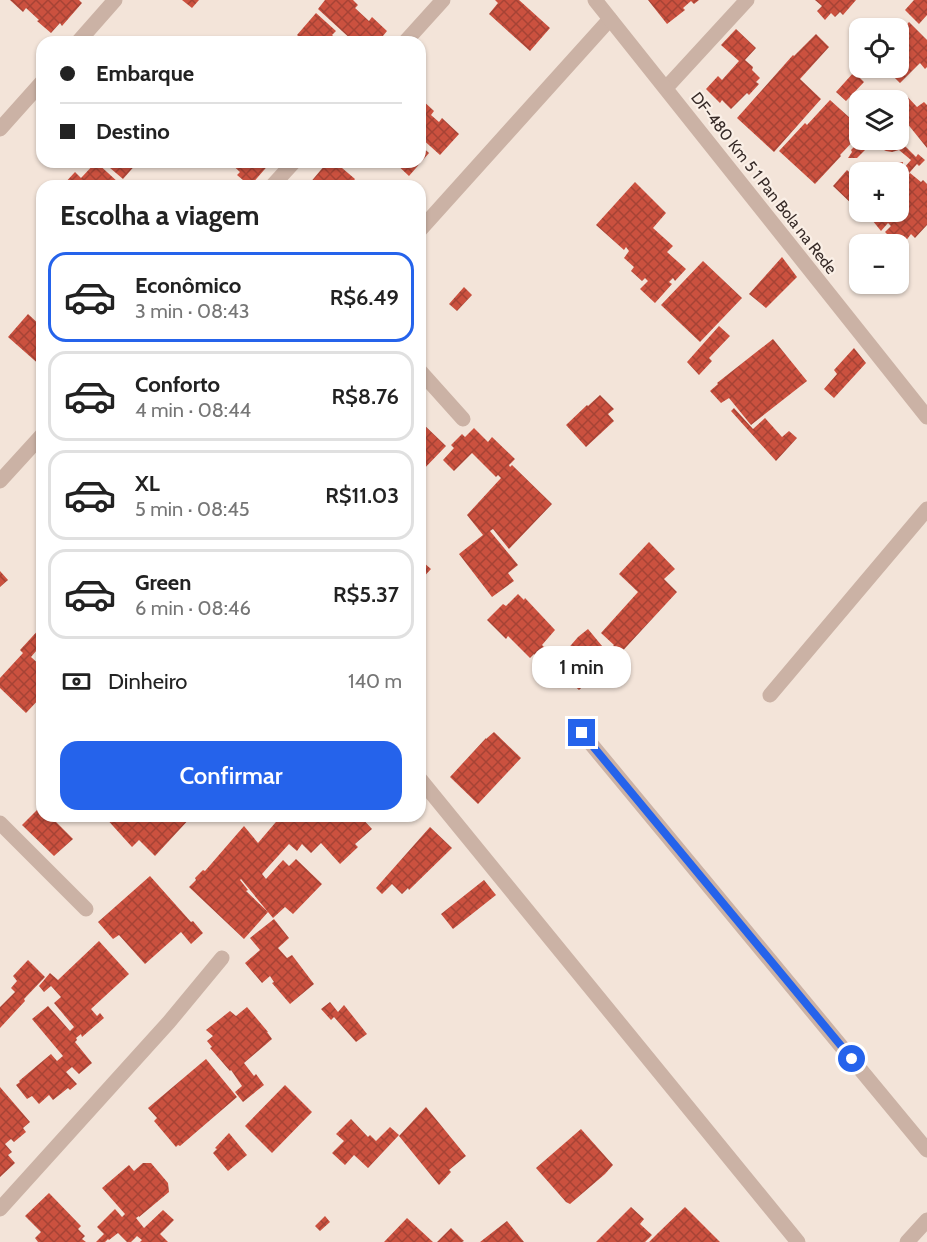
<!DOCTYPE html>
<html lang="pt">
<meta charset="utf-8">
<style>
body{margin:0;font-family:Cabin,sans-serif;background:#f2f2f2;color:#222;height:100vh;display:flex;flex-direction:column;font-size:22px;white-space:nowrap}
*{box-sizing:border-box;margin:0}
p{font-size:20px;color:#767676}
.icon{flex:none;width:33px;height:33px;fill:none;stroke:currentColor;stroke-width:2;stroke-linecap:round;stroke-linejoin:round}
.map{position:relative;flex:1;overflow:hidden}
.side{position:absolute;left:36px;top:180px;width:390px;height:642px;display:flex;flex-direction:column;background:#fff;border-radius:18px;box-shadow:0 2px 4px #0004}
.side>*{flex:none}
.guide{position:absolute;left:36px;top:36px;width:390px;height:132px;border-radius:18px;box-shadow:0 2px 4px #0004;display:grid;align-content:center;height:132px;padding:0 24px;background:#fff}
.tools{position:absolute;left:849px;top:18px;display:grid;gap:12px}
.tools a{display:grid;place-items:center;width:60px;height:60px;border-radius:12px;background:#fff;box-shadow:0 2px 4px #0004;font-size:30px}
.end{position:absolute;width:27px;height:27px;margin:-14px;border:8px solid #2563eb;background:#fff;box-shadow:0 0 0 3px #fff}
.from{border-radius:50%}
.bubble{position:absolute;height:42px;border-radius:18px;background:#fff;box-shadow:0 2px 4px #0004;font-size:20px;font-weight:600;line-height:42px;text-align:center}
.guide b{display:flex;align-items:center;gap:21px;height:57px;font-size:22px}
.guide b+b{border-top:2px solid #e0e0e0}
.guide i{width:15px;height:15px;background:#222}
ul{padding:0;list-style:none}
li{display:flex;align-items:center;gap:18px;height:90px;margin:0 12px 9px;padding:0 12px;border:3px solid #e0e0e0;border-radius:18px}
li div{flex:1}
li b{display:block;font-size:22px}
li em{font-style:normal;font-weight:600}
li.selected{border-color:#2563eb}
li>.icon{width:54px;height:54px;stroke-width:1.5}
h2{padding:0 24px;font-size:27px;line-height:72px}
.pay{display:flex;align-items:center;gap:15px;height:66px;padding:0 24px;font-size:22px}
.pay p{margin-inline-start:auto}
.action{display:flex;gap:12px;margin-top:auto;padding:12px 24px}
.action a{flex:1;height:69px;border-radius:18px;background:#2563eb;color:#fff;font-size:24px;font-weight:600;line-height:69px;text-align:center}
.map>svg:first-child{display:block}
.building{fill:url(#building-cross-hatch)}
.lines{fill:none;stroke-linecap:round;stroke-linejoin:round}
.minor{stroke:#cbb2a5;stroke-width:15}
.tertiary{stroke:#cbb2a5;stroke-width:15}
.route{stroke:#2563eb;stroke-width:8}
.labels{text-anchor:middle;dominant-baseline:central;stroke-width:4.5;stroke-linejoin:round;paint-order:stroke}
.street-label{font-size:16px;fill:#362a27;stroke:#faefe6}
</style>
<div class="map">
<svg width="927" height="1242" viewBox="0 0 927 1242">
<defs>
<pattern id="building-cross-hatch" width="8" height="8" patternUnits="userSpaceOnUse" patternTransform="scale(1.5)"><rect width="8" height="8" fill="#cb513f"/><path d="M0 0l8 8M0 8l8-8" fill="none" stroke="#a64335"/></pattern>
</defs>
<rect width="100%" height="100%" fill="#f3e4d9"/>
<path class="building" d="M10,0h69l3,3 -20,23 -2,-3 -9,10 -14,-12 2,-1 -13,-12 -3,4z
M182,0h17l-7,8z
M325,0h28l5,5 -3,3 14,13 3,-4 15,14 -9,11h-24l-36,-33z
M495,0h24l31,28 -20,23 -41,-37 9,-11z
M648,0h51l-5,4 -3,-3 -8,7 2,2 -18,14z
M815,0h41l-13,15 -3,-3 -5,5 -4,-4 -6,7 -8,-9 5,-5z
M914,0h13v15l-8,9 -14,-14z
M316,13l20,18 -4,4 7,6 3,-5 6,6h-44l-7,-7z
M909,22l18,18v27l-2,2 -5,-6 -20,20 -15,-15h13v-40l3,3z
M736,29l20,19 -11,12 8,7 -1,3 8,8 -4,4 3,2 -10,11 -2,-2 -16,16 -9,-9 -2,3 -14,-14 12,-13 4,4 17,-19 -18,-16z
M816,34l13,13 -29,32 21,20 -47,53 -37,-34 56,-63 1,1z
M854,72l10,10 -18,19 -10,-9z
M904,93l13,14 7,-5 3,3v43l-29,-36v-12h-1z
M420,98l14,13 -3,4 8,7 3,-4 17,16 -19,21 -20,-18z
M830,100l30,27v7l-20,21 1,1 -26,28 -36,-33 26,-28 2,2z
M898,121l4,2 5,8v10l-3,4 12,12 2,-3 7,6 -6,6 -2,-2 -13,15 6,-6 11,9 2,-2 4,4v41l-12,13 -4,-4 -6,8 -9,-8 -4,5 -7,-7 6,-6 -3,-3 -7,8 -13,-16 4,-3h26v-40h-14l8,-7 1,1 3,-3 7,-1v7l8,-9 -12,-10 -7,2 -6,-1 -6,-3 -4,-8h22z
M864,140h11l-18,18h-9l4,-6 -1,-2 4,-4 2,1z
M420,145l9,8 -20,23 -15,-14h26z
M96,162l23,21 -3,3h-54l13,-14 6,6z
M103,162h35l-15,17z
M229,162h42l-21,24 -13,-11 3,-3z
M335,162l20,17 -3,4 3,3h-44l-2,-2 16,-19 4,3z
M847,170l13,12v20l-5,5 -22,-21z
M635,182l31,31 -13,15 20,18 -6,6 19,17 -11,12 -2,-3 -4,4 3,2 -17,19 -15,-14 8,-8 -3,-3 -3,3 -11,-10 3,-4 -10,-9 5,-7 -3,-4 -2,3 -28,-25z
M782,257l15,20 -31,31 -17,-14z
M703,261l39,37 -42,44 -39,-37z
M464,287l8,8 -15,16 -8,-7z
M28,314l14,13v40l-34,-30z
M719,326l11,10 -21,22 3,3 -13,14 -12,-13z
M773,339l34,42 -56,44 -22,-27 -8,5 -11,-12 8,-7 -1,-1z
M854,348l12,15 -32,35 -10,-9 13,-15 -3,-4z
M600,395l14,14 -6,5 6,7 -28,26 -20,-22 21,-20 1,1z
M734,408l19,21 12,-11 17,19 7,-6 8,7 -21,23 -45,-50z
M420,421l26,25 -26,27z
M474,428l14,14 4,-5 23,22 -6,6 1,2 2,-2 40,39 -43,45 -16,-20 -3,2 28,34 -10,8 6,8 -22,16 -33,-43 24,-19 -16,-20 34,-37 -3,-3 -2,2 -24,-24 -18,18 -11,-11 11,-12 -3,-3 11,-11 3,3z
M649,542l26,27 -11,10 13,13 -73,79 -2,-3 -23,22 -26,-24 25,-29 10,-8 19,23 7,-7 -13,-12 37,-41 -19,-18z
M423,562l8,7 -11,12v-16z
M0,571l8,9 -8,7z
M518,594l6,6 1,-2 30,32 -13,15 5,5 -9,8 -4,-4 -4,4 -22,-22 -2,3 -19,-19 16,-16 3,2z
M42,626v18l-11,13 11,10v29l-16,17 -26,-25v-10l23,-25 -3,-3z
M494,732l27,26 -43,46 -28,-27 36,-39v1z
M40,807l2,2v7h8l23,23 -19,17 -32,-31z
M104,816h88l-37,40 -16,-16 -7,7z
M281,816h79l12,13 -17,15 3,3 -18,17 -19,-21 -10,10 -9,-9 -5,7 -8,-7 -20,22 -7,8 4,5 17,-19 6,6 7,-7 26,25 -29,30 -8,-7 -12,11 -5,-6 -27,-33 -1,1 8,10 -2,1 22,21 -24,27 -55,-52 7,-7 -1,-2 8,-8 2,1 39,-45 14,17z
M430,827l22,21 -43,42 -1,-2 -6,6 -10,-10 -10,10 -6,-6z
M150,876l41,46 2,-1 10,12 -12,11 -10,-12 -36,32 -26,-29 -6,4 -15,-17z
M484,880l12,15 -43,34 -12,-15z
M274,919l15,19 -11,10 9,10 5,-3 22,29 -24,20 -18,-21 2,-1 -4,-6 -8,7 -17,-20 15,-13 -10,-12z
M99,941l30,33 -38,35 6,7 3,-3 4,5 -22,19 -1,-3 -5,4 1,2 -2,2 17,21 -13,11 -7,-7 -6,5 11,12 -7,6 -2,-2 -15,12 -4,-5 -10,9 -7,-8 -5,3 -11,-14 4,-3 -1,-1 32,-27 6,7 6,-5 -31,-37 16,-13 22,25 4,-4 -20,-24 7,-6 -10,-11 -7,6 -5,-6 11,-13 8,7z
M28,960l17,17 -21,22 1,2 -25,27v-21l15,-15 -4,-4 6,-7 -4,-5z
M330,1002l8,10 6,-7 23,29 -11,8 -22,-25 -3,3 -10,-11z
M247,1007l21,25h-1l5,7 -28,24 10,13 2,-2 8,11 -21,17 -8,-10 7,-6 -11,-16 -1,1 -20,-23 2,-1 -5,-6 6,-5 -7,-6 24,-19 6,5z
M206,1059l31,38 -57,49 -2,-1 -2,2 -22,-26 3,-3 -9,-10z
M285,1085l27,27 -40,41 -27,-27z
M0,1087l30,35 -7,6 3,4 -12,10 -3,-3 -6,5 7,8 -4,3 7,8 -15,14z
M426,1107l40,49 -17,14 2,2 -12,13 -40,-49z
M351,1119l17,18 2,-2 6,6 14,-14 9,8 -31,33 -14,-13 -9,10 -13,-12 12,-12 -8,-7z
M581,1129l32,36 -8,9 -35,30 -4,-2 -30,-34z
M229,1133l18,22 -19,16 -15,-18 4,-4 -2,-1z
M143,1163h8l17,20 1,9 -30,25v-1l-3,2 8,10 19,-18 11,10 -14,14 8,8h-28l2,-2 -5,-4 -6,6h-4l-9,-9 -9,7 -1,-1 -3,3h-9l8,-8 -7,-7 18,-18 7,8 3,-3 -23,-26 27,-23 5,6z
M49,1193l32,33 -3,3 7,7 -3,3 4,3h-48l-3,-4 6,-6 -16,-16z
M631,1207l13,12 -4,5 12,11 -7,7h-49z
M685,1207l35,35h-71l9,-9z
M325,1216l5,6 -10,9 -5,-5z
M407,1218l26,24h-49z
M507,1221l17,21h-44z
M451,1228l13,13 -2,1h-25z"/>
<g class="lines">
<path class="minor" d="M78,42l37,-42
M405,42l38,-42
M666,88l81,-88
M0,129l42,-47
M272,186l22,-24
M420,230l190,-211
M420,371l43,48
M0,481l42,-46
M770,695l157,-186
M582,733l345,417
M420,779l378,463
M0,823l86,86
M0,1209l169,-187 53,-64"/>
<path class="tertiary" d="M595,0l332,417
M907,1242l20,-22"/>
</g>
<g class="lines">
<path class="route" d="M582,733l270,326"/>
</g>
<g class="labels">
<g class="street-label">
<text transform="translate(764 183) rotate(52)">DF-480 Km 5 1 Pan Bola na Rede</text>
</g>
</g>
</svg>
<div class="tools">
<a><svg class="icon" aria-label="locate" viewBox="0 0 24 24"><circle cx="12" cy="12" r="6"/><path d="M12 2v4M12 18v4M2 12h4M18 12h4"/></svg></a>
<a><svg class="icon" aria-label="layers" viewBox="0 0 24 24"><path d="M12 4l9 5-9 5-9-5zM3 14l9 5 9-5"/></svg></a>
<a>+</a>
<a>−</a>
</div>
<i class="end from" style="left:852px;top:1059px"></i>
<i class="end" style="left:582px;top:733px"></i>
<div class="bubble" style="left:532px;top:646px;width:99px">1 min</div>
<div class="guide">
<b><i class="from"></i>Embarque</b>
<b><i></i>Destino</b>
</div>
<section class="side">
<h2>Escolha a viagem</h2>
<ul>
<li class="selected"><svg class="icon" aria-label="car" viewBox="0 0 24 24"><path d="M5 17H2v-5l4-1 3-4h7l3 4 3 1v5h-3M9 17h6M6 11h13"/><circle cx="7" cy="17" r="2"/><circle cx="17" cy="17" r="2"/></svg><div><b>Econômico</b><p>3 min · 08:43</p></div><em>R$6.49</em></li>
<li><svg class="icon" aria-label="car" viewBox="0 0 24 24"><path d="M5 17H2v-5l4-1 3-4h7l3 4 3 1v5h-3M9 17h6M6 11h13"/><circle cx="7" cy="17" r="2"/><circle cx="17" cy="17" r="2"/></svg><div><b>Conforto</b><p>4 min · 08:44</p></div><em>R$8.76</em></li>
<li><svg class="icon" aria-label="car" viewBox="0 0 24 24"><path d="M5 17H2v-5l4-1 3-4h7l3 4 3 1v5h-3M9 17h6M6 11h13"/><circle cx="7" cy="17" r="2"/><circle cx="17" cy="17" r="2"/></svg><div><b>XL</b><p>5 min · 08:45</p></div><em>R$11.03</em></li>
<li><svg class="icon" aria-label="car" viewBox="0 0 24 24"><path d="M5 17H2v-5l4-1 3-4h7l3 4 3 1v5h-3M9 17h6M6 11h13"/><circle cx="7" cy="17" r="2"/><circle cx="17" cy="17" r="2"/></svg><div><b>Green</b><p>6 min · 08:46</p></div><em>R$5.37</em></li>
</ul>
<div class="pay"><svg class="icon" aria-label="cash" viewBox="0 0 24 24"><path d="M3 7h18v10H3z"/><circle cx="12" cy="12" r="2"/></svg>Dinheiro<p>140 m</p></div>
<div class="action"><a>Confirmar</a></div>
</section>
</div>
